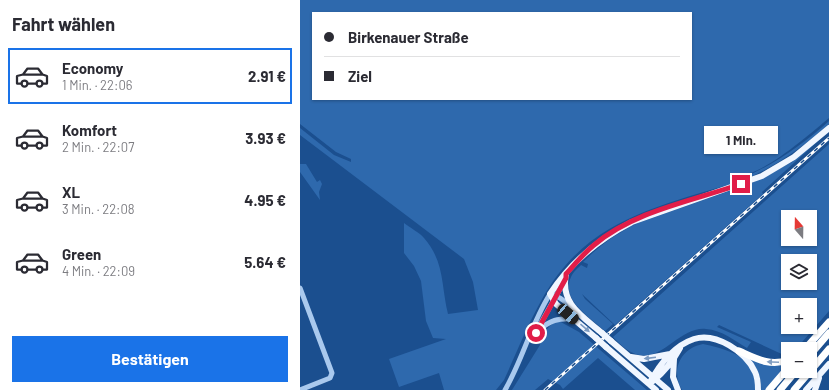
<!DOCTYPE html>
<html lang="de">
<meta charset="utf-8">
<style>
body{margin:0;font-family:Barlow,sans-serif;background:#f7f7f7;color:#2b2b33;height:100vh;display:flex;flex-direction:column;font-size:15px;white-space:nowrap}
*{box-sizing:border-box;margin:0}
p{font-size:13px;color:#7c7c81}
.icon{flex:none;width:22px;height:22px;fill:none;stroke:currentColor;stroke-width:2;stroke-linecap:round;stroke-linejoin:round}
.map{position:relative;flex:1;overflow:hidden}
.details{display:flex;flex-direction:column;background:#fff;width:300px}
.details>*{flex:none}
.guide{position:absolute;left:12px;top:12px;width:380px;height:88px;border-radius:0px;box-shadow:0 1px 3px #0004;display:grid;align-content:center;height:88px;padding:0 12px;background:#fff}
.needle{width:26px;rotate:340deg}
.fabs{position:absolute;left:481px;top:210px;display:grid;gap:8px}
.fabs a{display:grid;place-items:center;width:36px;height:36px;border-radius:0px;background:#fff;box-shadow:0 1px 3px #0004;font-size:20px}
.end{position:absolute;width:18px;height:18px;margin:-9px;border:5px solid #e11d48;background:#fff;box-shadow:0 0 0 2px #fff}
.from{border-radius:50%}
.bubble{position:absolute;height:28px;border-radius:0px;background:#fff;box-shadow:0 1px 3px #0004;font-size:13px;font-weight:700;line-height:28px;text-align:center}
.car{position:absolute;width:12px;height:24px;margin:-12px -6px;border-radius:5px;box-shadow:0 0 3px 1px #0007;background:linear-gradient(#222 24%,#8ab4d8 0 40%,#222 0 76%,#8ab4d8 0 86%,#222 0)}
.guide b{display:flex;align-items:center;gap:14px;height:38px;font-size:15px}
.guide b+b{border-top:1px solid #e1e1e2}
.guide i{width:10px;height:10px;background:#2b2b33}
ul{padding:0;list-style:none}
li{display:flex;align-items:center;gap:12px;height:56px;margin:0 8px 6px;padding:0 4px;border:2px solid transparent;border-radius:0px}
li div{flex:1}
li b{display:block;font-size:15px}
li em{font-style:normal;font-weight:700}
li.current{border-color:#1a73e8}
li>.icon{width:36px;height:36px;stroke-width:1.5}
h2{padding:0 12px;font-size:18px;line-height:48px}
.action{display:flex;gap:8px;margin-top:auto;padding:8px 12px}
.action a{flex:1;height:46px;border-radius:0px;background:#1a73e8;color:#fff;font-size:16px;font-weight:700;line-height:46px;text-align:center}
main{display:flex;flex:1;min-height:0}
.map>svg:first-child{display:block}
.green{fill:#2e69ad;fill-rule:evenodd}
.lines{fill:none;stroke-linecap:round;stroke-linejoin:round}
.minor{stroke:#a9c9ee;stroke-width:5}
.major{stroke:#f0f6ff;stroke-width:6}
.highway{stroke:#fff;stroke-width:7}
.rail-casing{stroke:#fff;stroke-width:3}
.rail{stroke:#1b4f8f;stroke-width:1.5;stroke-dasharray:4.5;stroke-linecap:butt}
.major-bridge{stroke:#f0f6ff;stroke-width:6}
.oneway{fill:#7b9ac1}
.oneway2{fill:#829ec1}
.route{stroke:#e11d48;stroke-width:5}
</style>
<main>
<section class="details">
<h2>Fahrt wählen</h2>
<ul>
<li class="current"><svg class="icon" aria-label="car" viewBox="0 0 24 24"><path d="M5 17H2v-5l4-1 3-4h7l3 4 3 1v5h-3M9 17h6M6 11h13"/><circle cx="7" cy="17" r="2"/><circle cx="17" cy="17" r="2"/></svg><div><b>Economy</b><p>1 Min. · 22:06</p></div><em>2.91 €</em></li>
<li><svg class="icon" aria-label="car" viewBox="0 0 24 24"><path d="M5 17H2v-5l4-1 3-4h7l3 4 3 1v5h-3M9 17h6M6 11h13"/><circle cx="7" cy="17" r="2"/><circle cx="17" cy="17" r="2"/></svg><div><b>Komfort</b><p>2 Min. · 22:07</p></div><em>3.93 €</em></li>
<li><svg class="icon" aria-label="car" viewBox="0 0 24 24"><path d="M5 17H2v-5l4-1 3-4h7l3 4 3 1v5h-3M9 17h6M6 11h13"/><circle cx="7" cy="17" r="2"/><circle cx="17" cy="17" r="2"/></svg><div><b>XL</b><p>3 Min. · 22:08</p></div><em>4.95 €</em></li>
<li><svg class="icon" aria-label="car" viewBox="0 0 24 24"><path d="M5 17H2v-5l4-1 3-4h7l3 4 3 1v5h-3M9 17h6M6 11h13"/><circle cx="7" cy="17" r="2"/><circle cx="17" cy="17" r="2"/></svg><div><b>Green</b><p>4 Min. · 22:09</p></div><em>5.64 €</em></li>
</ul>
<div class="action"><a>Bestätigen</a></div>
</section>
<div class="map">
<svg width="529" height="390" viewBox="0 0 529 390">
<rect width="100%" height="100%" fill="#1b4f8f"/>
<path class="green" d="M0,0h529v118c-19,16 -69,60 -93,58l-2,7c-79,24 -150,38 -193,118 -14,25 -25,53 -37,79l-8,10h-52l-5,-17 -40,14 -10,-28 57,-20 -13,-1 -7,-17 -5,-40 -7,-15 -10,-13v-30c6,5 15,9 20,15 21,24 17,48 24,76l30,-4 -5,-28 -9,-23 -164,-124v-7l34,27 17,7v-3l-15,-7 -36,-28zM13,13h378v86h-378z
M529,121v3c-26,23 -51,41 -83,55l-1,-2c33,-15 57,-32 84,-56z
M529,131l-67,61 1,2 -148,131 -33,-31 3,5 28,25 -8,7c-14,-13 -45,-31 -34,-54 2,-5 7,-9 10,-12l6,3 1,-4 -5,-2c17,-17 34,-29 55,-39l114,-40 40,-21z
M529,144v167l-33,38h-8v7h-2l-67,-31 -2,2 34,15 -4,6c-12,-7 -25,-18 -41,-19 -30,-3 -47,43 -80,20 -4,-3 -9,-8 -13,-12zM488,217h22v22h-22zM488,261h22v22h-22zM488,305h22v22h-22z
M0,164h6l11,18 3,-2 2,4 -3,8 1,8 -20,-28z
M259,321l20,11 68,58h-12l-37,-32 -35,31 -3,-4 -12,-6 -13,11h-23l28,-45 1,-10 11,-11z
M403,344c18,4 45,10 51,30 2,5 1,11 2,16h-74c-12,-20 -1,-42 21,-46z
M448,357l40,5v4l-21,24h-6c1,-14 -5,-23 -13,-33z"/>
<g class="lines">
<path class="minor" d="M0,288l32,85 -2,5 -30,12
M238,331c12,-11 20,-13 36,-12
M232,339l33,-59
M205,390c18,-31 26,-66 45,-96l10,4 11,8"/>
<path class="major" d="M266,274c-6,30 16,42 36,59
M296,338l-40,-34 -6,-10c20,-31 49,-55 82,-72l130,-46 32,-19 35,-29
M311,341l57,49
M306,347l50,43
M331,357l13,2 26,-5
M374,359l-1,18 5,13
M353,381c12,-10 20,-20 27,-33
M349,384c10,-19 24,-38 45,-45 22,-7 52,13 61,33 3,6 3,12 3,18
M506,390l23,-26
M515,390l4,-12"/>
<path class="highway" d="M505,349l24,-27
M439,351c16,7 31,16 49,9
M510,355l19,-22
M469,390l19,-22
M480,390l16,-19
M494,390l35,-41"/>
<defs>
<path id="rail" d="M245,390l284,-252"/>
</defs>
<use href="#rail" class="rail-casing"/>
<use href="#rail" class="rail"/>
<path class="major-bridge" d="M302,333l9,8
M296,338l10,9"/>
</g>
<defs><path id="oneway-solid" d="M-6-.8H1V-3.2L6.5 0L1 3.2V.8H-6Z"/></defs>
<g class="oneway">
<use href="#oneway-solid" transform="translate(285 328) rotate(41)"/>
<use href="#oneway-solid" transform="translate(350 358) rotate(173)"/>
</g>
<use class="oneway2" href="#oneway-solid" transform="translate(473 362) rotate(-178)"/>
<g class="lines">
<path class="route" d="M236,333l30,-55v-4c9,-10 18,-21 28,-29 40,-34 98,-44 147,-61"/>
</g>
</svg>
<div class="fabs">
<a><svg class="needle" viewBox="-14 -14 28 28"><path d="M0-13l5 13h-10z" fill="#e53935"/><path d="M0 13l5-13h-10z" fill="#7c7c81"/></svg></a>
<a><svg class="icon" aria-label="layers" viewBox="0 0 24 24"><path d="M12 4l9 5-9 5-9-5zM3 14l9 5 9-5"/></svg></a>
<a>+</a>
<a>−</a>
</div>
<i class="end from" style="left:236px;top:333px"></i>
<i class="end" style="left:441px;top:184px"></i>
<div class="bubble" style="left:404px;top:126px;width:74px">1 Min.</div>
<i class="car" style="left:268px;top:314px;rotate:131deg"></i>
<div class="guide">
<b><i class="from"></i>Birkenauer Straße</b>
<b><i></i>Ziel</b>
</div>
</div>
</main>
